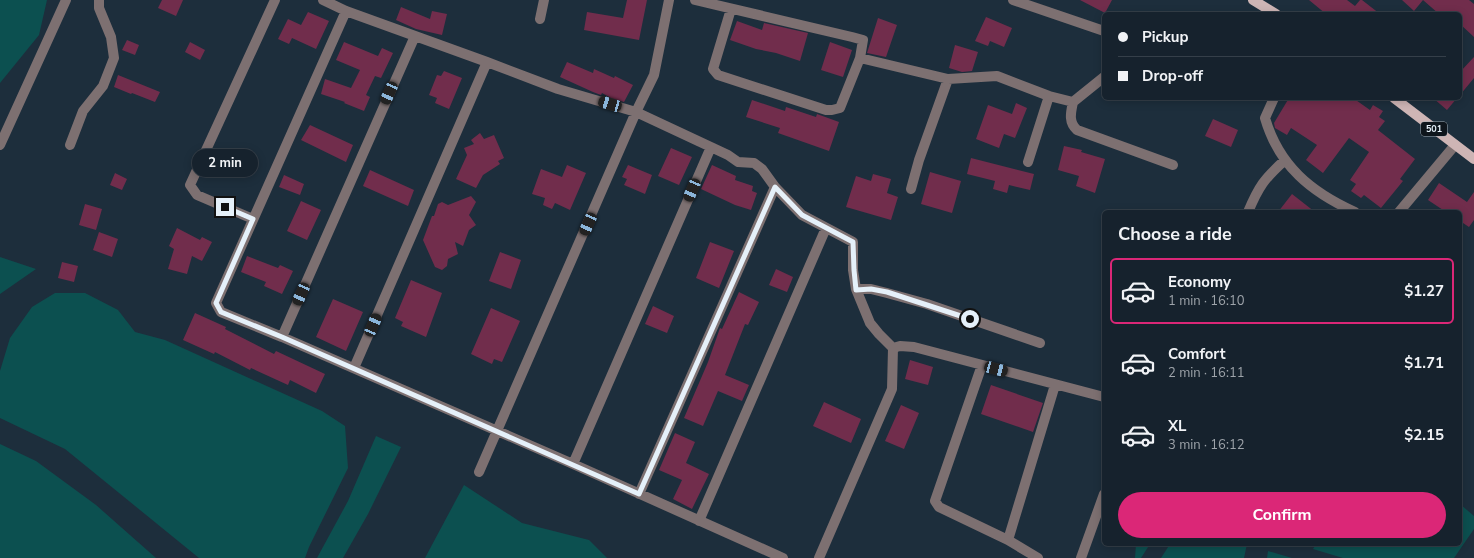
<!DOCTYPE html>
<meta charset="utf-8">
<style>
body{margin:0;font-family:"Nunito Sans",sans-serif;background:#232f39;color:#f1f3f6;height:100vh;display:flex;flex-direction:column;font-size:15px;white-space:nowrap}
*{box-sizing:border-box;margin:0}
p{font-size:13px;color:#9ea4aa}
.icon{flex:none;width:22px;height:22px;fill:none;stroke:currentColor;stroke-width:2;stroke-linecap:round;stroke-linejoin:round}
.map{position:relative;flex:1;overflow:hidden}
.details{position:absolute;left:1102px;top:210px;width:360px;height:336px;display:flex;flex-direction:column;background:#16222d;border-radius:6px;box-shadow:0 2px 10px #0003,0 0 0 1px #353f49}
.details>*{flex:none}
.banner{position:absolute;left:1102px;top:12px;width:360px;height:88px;border-radius:6px;box-shadow:0 2px 10px #0003,0 0 0 1px #353f49;display:grid;align-content:center;height:88px;padding:0 16px;background:#16222d}
.end{position:absolute;width:18px;height:18px;margin:-9px;border:5px solid #e5f0f9;background:#111;box-shadow:0 0 0 2px #111}
.from{border-radius:50%}
.bubble{position:absolute;height:28px;border-radius:14px;background:#16222d;box-shadow:0 2px 10px #0003,0 0 0 1px #353f49;font-size:13px;font-weight:700;line-height:28px;text-align:center}
.car{position:absolute;width:12px;height:24px;margin:-12px -6px;border-radius:5px;box-shadow:0 0 3px 1px #0007;background:linear-gradient(#222 24%,#8ab4d8 0 40%,#222 0 76%,#8ab4d8 0 86%,#222 0)}
.banner b{display:flex;align-items:center;gap:14px;height:38px;font-size:15px}
.banner b+b{border-top:1px solid #353f49}
.banner i{width:10px;height:10px;background:#f1f3f6}
ul{padding:0;list-style:none}
li{display:flex;align-items:center;gap:12px;height:66px;margin:0 8px 6px;padding:0 8px;border:2px solid transparent;border-radius:6px}
li div{flex:1}
li b{display:block;font-size:15px}
li em{font-style:normal;font-weight:700}
li.selected{border-color:#db2777}
li>.icon{width:36px;height:36px;stroke-width:1.5}
h2{padding:0 16px;font-size:18px;line-height:48px}
.cta{display:flex;gap:8px;margin-top:auto;padding:8px 16px}
.cta a{flex:1;height:46px;border-radius:24px;background:#db2777;color:#fff;font-size:16px;font-weight:700;line-height:46px;text-align:center}
.map>svg:first-child{display:block}
.water{fill:#0c5050}
.building{fill:#712d4c}
.lines{fill:none;stroke-linecap:round;stroke-linejoin:round}
.minor{stroke:#7d7071;stroke-width:10}
.major{stroke:#ceb5b5;stroke-width:10}
.route{stroke:#e5f0f9;stroke-width:5}
.labels{text-anchor:middle;dominant-baseline:central;stroke-width:3.5;stroke-linejoin:round;paint-order:stroke}
.shield{fill:#0e151c;stroke:#a4aeb7;stroke-width:1}
.shield-label{font-size:9px;font-weight:bold;fill:#e5f0f9}
</style>
<div class="map">
<svg width="1474" height="558" viewBox="0 0 1474 558">
<rect width="100%" height="100%" fill="#1d2e3c"/>
<path class="water" d="M0,0h47l-8,35 -39,48z
M0,257l36,12 -36,25z
M55,293h30l33,17 17,22 30,8 157,71 23,15 3,42 -39,79 -4,11h-106l-134,-109 -65,-31v-47l10,-33 22,-31z
M376,436l25,11 -33,67 -25,44h-26l31,-57z
M0,444l36,17 60,44 60,53h-156z
M464,485l58,38 67,17 18,18h-182z
M1460,504l14,12v13l-20,29h-111l-30,-9 3,-5h144z
M1136,544h14l-9,14h-6z
M1170,544h77l-3,14h-83z
M1268,551l24,7h-25z"/>
<path class="building" d="M162,0h21l-7,16 -18,-8z
M627,0h20l-8,40 -55,-10 3,-18 36,6z
M1080,0h32l-7,13z
M1309,0h38l8,6 5,-6h2l18,14h-54z
M1402,0h67l5,4v33l-14,-13v-10h-21l-16,-14 -9,11z
M401,7l29,12 2,-8 15,3 -5,21 -26,-6 -20,-9z
M308,12l21,9 -13,28 -24,-11 -3,6 -11,-5 10,-20 13,6z
M986,17l26,11 -8,19 -14,-6 -2,5 -13,-5z
M878,18l19,7 -11,32 -19,-4z
M737,21l25,9 2,-7 44,10 -8,28 -24,-8 -20,-4 -26,-9z
M127,40l12,5 -4,10 -13,-5z
M190,42l15,8 -5,10 -15,-8z
M344,42l34,14 4,-8 11,5 -12,25 -6,-2 -9,19 4,2 -6,14 -20,-8 1,-1 -24,-8 4,-15 26,9 9,-18 -24,-10z
M830,42l22,8 -9,27 -22,-7z
M955,45l23,7 -6,19 -10,1 -13,-4z
M1474,57v21l-14,17v-23z
M567,62l26,11 1,-4 20,9 1,-2 18,9 -9,17 -13,-4 -9,-5 -1,2 -8,-3 -33,-15z
M444,71l18,7 -13,31 -14,-6 2,-5 -8,-3 8,-20 4,1z
M118,75l42,17 -5,10 -23,-9 -1,1 -17,-7z
M1289,98h64l17,12 3,-5 10,6 -4,6 6,4 -7,9 37,29 -15,20 3,2 -22,27 -17,-13 -3,3 -10,-7 5,-7 -6,-4 19,-28 -20,-14 -26,35 -17,-13 11,-15 -26,-17 -4,7 -12,-7 -1,-5z
M1433,98h24l-10,12z
M752,100l33,11 1,-4 30,10 1,-3 22,8 -10,29 -51,-18 2,-5 -34,-11z
M1016,103l11,5 -12,30 -11,-4 -5,14 -23,-9 12,-34 24,9z
M1213,119l25,11 -7,17 -26,-11z
M310,125l43,20 -7,17 -45,-22z
M480,133l4,6 10,-4 10,23 -6,3 2,3 -17,11 -7,13 -20,-9 11,-24 -3,-7 10,-4 -3,-4z
M1064,146l18,4 -1,2 24,7 -10,34 -19,-7 3,-10 -21,-6z
M671,148l21,9 -13,28 -21,-9z
M971,158l63,16 -4,16 -21,-5 -2,8 -14,-4 2,-8 -28,-7z
M567,165l19,8 -16,37 -15,-7 -3,6 -9,-4 2,-7 -13,-4 9,-25 21,8z
M628,165l24,10 -7,19 -21,-9 3,-6 -5,-2z
M712,165l24,11 -1,4 18,6 -1,5 5,2 -6,17 -16,-5 -34,-16z
M370,170l44,20 -6,16 -45,-20z
M930,172l31,9 -9,32 -31,-9z
M115,173l12,6 -5,11 -12,-5z
M873,174l18,5 -4,14 11,4 -7,23 -45,-13 10,-31 15,5z
M284,175l20,9 -4,11 -21,-8z
M1439,183l28,19 7,-10v28l-5,7 -9,-6v-9h-14l-18,-12z
M1292,194l23,18h-37z
M471,196l5,6 -7,13 7,10 -7,5 -6,16 -8,-4 3,12 -10,5 -1,7 -5,4 -7,-3 -12,-27 9,-24h2l4,-12 4,-2 6,3z
M301,201l20,9 -14,30 -20,-9z
M85,204l17,5 -6,21 -17,-5z
M177,228l23,12 2,-3 10,5 -10,19 -10,-5 -5,18 -19,-5 6,-20 -5,-3z
M99,232l19,7 -6,18 -19,-7z
M710,242l24,9 -15,37 -23,-10z
M500,252l21,8 -10,29 -22,-8z
M247,256l31,12 2,-3 13,6 -11,23 -18,-8 2,-4 -25,-10z
M62,262l16,4 -4,16 -16,-4z
M776,269l17,8 -6,15 -18,-7z
M411,280l31,13 -16,44 -25,-11 2,-4 -8,-4z
M739,292l20,10 -11,23 -3,-1 -20,51 24,10 -7,16 -24,-10 -15,35 -19,-8 24,-56 12,-34 2,1z
M333,299l30,13 -17,39 -30,-14z
M653,306l21,10 -7,17 -22,-9z
M491,308l29,13 -18,41 -8,-3 -2,5 -21,-10z
M195,313l31,14 -1,2 49,25 2,-3 49,23 -9,19 -26,-13 -2,5 -37,-17 -1,2 -35,-18 -1,2 -31,-14z
M910,360l23,7 -5,18 -23,-6z
M991,385l52,18 -10,29 -52,-18z
M824,402l37,17 -10,24 -38,-17z
M901,405l18,8 -15,36 -19,-8z
M675,433l20,9 -9,21 23,11 -17,35 -19,-10 9,-19 -23,-10z"/>
<g class="lines">
<path class="minor" d="M323,0l23,11 141,51 71,27 78,23 92,43 10,7 16,1 8,6 13,18 27,28 51,27v28l3,19 14,34 9,11 14,14 -1,41 -73,169
M695,0l157,37 11,3 -3,18 -20,50 -8,2h-6l-108,-35 -5,-6 18,-60
M1013,0l91,31
M346,11l-130,292 5,9 61,25 291,127 210,94
M540,19l4,-19
M860,58l88,21 49,-3 52,20 24,6 31,-25
M1274,98l-9,20c14,48 46,74 90,94
M1073,102c-2,10 -5,20 4,28l96,35
M0,145l66,-145
M70,145l13,-34 20,-25 11,-28 -3,-21 -12,-29v-8
M1028,162l21,-66
M911,189l8,-29 29,-81
M1248,212c11,-26 16,-33 37,-52
M1399,212l56,-67
M253,219l-56,-24 -7,-10 85,-185
M856,289h15l16,4 40,11 113,39
M282,337l133,-301
M893,348l7,-2 14,1 190,50
M982,365l-47,136 4,6 69,33 30,18
M354,368l133,-306
M573,464l138,-317
M479,472l157,-360 18,-37 15,-75
M639,494l136,-307
M699,521l127,-293
M1008,540l47,-155
M1081,558l23,-64"/>
<path class="major" d="M1253,0l23,14
M1394,98l80,61"/>
</g>
<g class="lines">
<path class="route" d="M225,207l28,12 -37,84 5,9 61,25 357,157 136,-307 27,28 51,27 1,28 2,20 15,-1 16,3 83,27"/>
</g>
<g class="labels">
<rect class="shield" x="1421" y="122" width="26" height="14" rx="3"/>
<g class="shield-label">
<text x="1434" y="129">501</text>
</g>
</g>
</svg>
<i class="end from" style="left:970px;top:319px"></i>
<i class="end" style="left:225px;top:207px"></i>
<div class="bubble" style="left:192px;top:149px;width:66px">2 min</div>
<i class="car" style="left:389px;top:93px;rotate:204deg"></i>
<i class="car" style="left:610px;top:104px;rotate:286deg"></i>
<i class="car" style="left:692px;top:190px;rotate:203deg"></i>
<i class="car" style="left:588px;top:224px;rotate:204deg"></i>
<i class="car" style="left:301px;top:294px;rotate:204deg"></i>
<i class="car" style="left:373px;top:325px;rotate:23deg"></i>
<i class="car" style="left:996px;top:369px;rotate:105deg"></i>
<div class="banner">
<b><i class="from"></i>Pickup</b>
<b><i></i>Drop-off</b>
</div>
<section class="details">
<h2>Choose a ride</h2>
<ul>
<li class="selected"><svg class="icon" aria-label="car" viewBox="0 0 24 24"><path d="M5 17H2v-5l4-1 3-4h7l3 4 3 1v5h-3M9 17h6M6 11h13"/><circle cx="7" cy="17" r="2"/><circle cx="17" cy="17" r="2"/></svg><div><b>Economy</b><p>1 min · 16:10</p></div><em>$1.27</em></li>
<li><svg class="icon" aria-label="car" viewBox="0 0 24 24"><path d="M5 17H2v-5l4-1 3-4h7l3 4 3 1v5h-3M9 17h6M6 11h13"/><circle cx="7" cy="17" r="2"/><circle cx="17" cy="17" r="2"/></svg><div><b>Comfort</b><p>2 min · 16:11</p></div><em>$1.71</em></li>
<li><svg class="icon" aria-label="car" viewBox="0 0 24 24"><path d="M5 17H2v-5l4-1 3-4h7l3 4 3 1v5h-3M9 17h6M6 11h13"/><circle cx="7" cy="17" r="2"/><circle cx="17" cy="17" r="2"/></svg><div><b>XL</b><p>3 min · 16:12</p></div><em>$2.15</em></li>
</ul>
<div class="cta"><a>Confirm</a></div>
</section>
</div>
